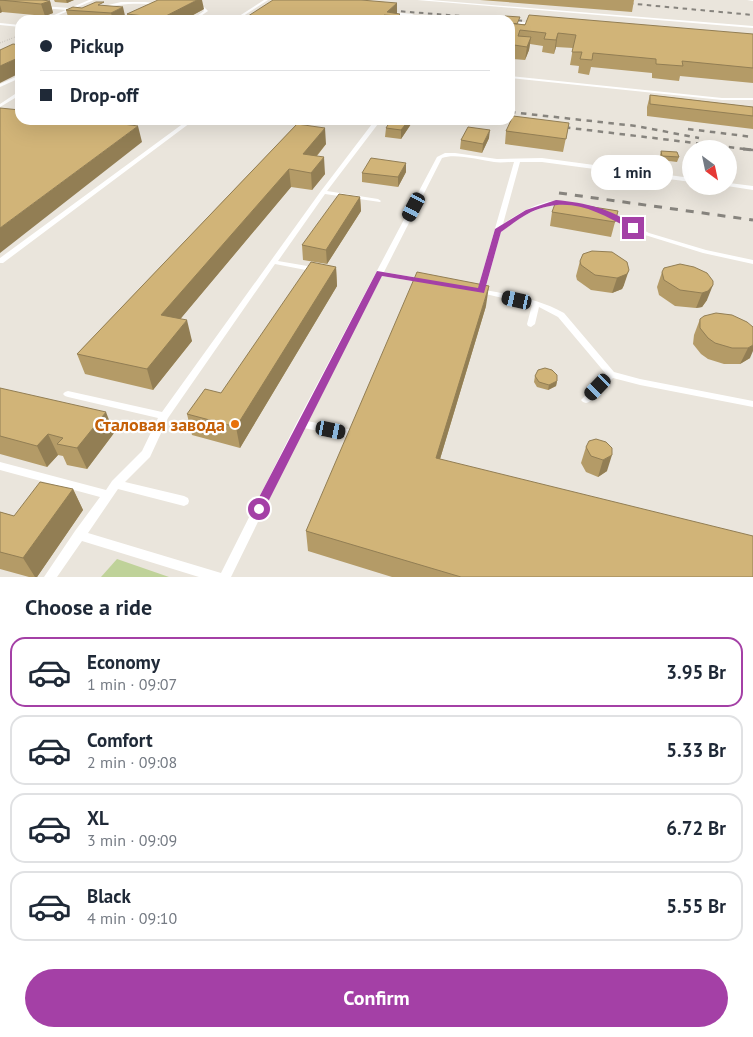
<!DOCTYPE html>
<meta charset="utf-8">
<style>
body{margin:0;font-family:"PT Sans",sans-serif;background:#f2f2f3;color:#1f2937;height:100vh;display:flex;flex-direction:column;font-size:19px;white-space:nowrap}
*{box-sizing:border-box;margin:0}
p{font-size:16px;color:#747a83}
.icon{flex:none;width:28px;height:28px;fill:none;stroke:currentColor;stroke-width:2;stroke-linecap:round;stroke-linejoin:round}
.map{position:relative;height:577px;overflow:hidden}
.drawer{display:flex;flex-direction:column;background:#fff;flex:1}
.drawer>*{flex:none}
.banner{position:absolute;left:15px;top:15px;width:500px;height:110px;border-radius:15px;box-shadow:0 5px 20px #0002;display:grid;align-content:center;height:110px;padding:0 25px;background:#fff}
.needle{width:32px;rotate:147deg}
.buttons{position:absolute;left:682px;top:140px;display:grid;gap:10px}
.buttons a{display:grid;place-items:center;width:55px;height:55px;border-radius:50%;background:#fff;box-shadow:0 5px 20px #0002;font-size:25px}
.end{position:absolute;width:22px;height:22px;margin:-11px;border:6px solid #a440a6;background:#fff;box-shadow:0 0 0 2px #fff}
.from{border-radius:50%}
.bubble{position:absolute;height:35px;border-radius:18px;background:#fff;box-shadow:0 5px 20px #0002;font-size:16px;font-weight:600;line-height:35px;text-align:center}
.car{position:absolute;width:15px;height:30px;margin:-15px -8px;border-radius:6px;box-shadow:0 0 4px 1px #0007;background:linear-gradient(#222 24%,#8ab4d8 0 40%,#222 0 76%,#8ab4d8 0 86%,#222 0)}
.banner b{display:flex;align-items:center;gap:18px;height:48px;font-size:19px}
.banner b+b{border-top:1px solid #e0e1e3}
.banner i{width:12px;height:12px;background:#1f2937}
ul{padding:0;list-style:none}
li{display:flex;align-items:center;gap:15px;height:70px;margin:0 10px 8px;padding:0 15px;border:2px solid #e0e1e3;border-radius:15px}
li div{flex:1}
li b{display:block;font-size:19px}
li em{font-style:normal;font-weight:600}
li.on{border-color:#a440a6}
li>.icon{width:45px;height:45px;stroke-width:1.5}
h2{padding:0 25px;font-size:22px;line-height:60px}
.button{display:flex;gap:10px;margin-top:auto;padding:10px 25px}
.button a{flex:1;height:58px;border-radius:30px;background:#a440a6;color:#fff;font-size:20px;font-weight:600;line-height:58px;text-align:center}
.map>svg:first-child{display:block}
.green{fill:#bfd299}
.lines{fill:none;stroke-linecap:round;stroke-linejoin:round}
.path{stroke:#a7a39c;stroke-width:1;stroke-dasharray:0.5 2;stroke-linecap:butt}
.lane{fill:#fff;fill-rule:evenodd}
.rail-far2{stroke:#87847e;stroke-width:2;stroke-dasharray:4.5 4.5;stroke-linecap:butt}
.rail-far1{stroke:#87847e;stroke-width:2.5;stroke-dasharray:5.5 5.5;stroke-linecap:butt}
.rail{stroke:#87847e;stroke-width:3;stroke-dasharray:8 8;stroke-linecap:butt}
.wall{fill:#b49b67}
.shaded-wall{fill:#927e54}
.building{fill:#d1b478;stroke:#927e54}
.route{fill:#a440a6}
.food-dot{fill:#e8710a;stroke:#fff;stroke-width:2}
.labels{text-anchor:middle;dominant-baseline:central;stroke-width:4.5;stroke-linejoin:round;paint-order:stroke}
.near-food-label{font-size:18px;font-weight:bold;fill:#c56008;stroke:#fff;text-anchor:end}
</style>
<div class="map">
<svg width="753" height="577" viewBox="0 0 753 577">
<rect width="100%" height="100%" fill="#eae5dc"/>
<path class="green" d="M117,559l52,18h-68z"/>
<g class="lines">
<path class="path" d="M0,43l20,-8"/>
<path class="lane" d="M89,0h5l-47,20h-5l24,-10 -23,-2 -1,-2 28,2z
M264,0h4l-31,20h-4z
M417,0h14l322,26v2z
M747,0h6v1z
M121,2h24l18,2 -2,1c-22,-2 -42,-2 -63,5l-2,-1 8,-3z
M194,6l10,1 4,4 -13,9h-4l13,-9 -2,-2 -8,-1z
M391,12l21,2 2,1 -5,5h-4l4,-4 -19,-2z
M510,21l24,2 2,1 -2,1 -24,-2z
M0,23l20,2v2l-20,-2z
M20,75v3l-20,9v-3z
M510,76l212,22h31v2h-31l-212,-22z
M18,92h2v3l-20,12v-3z
M188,120h6l-191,143h-3v-5z
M375,120h6l-54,71 51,8 3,2 -1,1 -55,-8 -47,67 41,7 1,2 -1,2h-3l-41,-8 -107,154 -18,39 -25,25 59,14 4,2 1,3 -1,3 -4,2 -66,-17 -30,44 133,40 75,-149 141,-267 8,-4h10l42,6 45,-1 149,20v4l-149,-20h-22l-17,62c14,-10 47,-30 64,-21l-3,2 -17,1 -16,6 -16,9 -14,11 -16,58c27,5 54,9 79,23l50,59 26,7 113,22v6l-113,-22 -27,-7 -24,24 -3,1 -3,-1 -2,-2 2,-2 23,-24 -48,-57 -19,-10 -4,17 -4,3 -3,-1 -1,-2 5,-19 -55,-13 -4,-2 1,-2h4l36,-126c-7,0 -14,1 -20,0 -14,-2 -39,-9 -52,-4l-58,114 40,7 4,2 -4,2 -42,-7 -75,145 40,8 3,1 2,3 -2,3 -3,1 -43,-9 -73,149h-32l-117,-36 -25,36h-13l31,-46 25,-34 -100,-27v-8l106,28 6,-9 30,-30 16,-33 -90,-21 -3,-1 -2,-2 2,-2 3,-1 94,21 159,-221z
M729,183l24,3v4l-26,-4h2z
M609,212l40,21 57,17 47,10v4l-50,-11 -58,-18 -38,-20 -1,-1z"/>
<path class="rail-far2" d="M593,0l160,15
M383,10l157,12"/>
<path class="rail-far1" d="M510,112l126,14 63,12
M501,120l24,3
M554,126l199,24
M688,129l65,8"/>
<path class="rail" d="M743,149l10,1
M559,193l194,27"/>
</g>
<path class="wall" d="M0,0l50,1 3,12 -8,3 -43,-4 -2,1z
M54,0h20l-7,3 -12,-1z
M480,0h154l-2,12z
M104,6l22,14h-57l-3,-10z
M204,9l-20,11h-56l-1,-6z
M397,13l3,7h-158z
M510,20l9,4 234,10v49l-73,-7 -1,5 -27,-3v-5l-61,-6 -2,8 -11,-2 1,-7 -9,-1 3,-17 -17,-1 -2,7 -12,-2 1,-6 -13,-2 -1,6 -4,10 -12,-1 -3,7z
M650,95l103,12v22l-106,-13v-9z
M569,123l-6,29 -58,-8 1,-13z
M297,124l29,20 -9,12 8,18 -13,16 -21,-3 -111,132 12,22 -39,49 -68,-16 -8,-20z
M411,124l-10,15 -16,-2 1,-9z
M489,138l-7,15 -22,-4 1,-9z
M661,151l18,6 -2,5 -16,-2 -1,-5z
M406,172l-8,15 -36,-5v-9z
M360,197l1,14 -34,53 -24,-4 -1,-15z
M618,211l-7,26 -61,-11 2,-14z
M592,251l32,34 -2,4 -10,4 -21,-3 -14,-10 -1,-4 4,-15z
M680,264l27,36 -5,7 -6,1 -21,-2 -16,-11 -2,-8 5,-15z
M336,267l1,19 -97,162 -48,-13 -5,-21 34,-21z
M486,306l-46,153 313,118h-361l-84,-26 -2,-20z
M700,319l47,3 3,36 -10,6h-16l-16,-5 -7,-5 -8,-10 1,-9z
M535,376l22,5 -1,5 -8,4 -11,-3 -3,-5z
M0,388l114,45 -27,36 -20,-4 -4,-9 -5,-1 -11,12 -47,-13z
M596,439l11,32 -9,6 -12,-5 -5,-9 5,-16z
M73,489l10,21 -46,67h-8l-29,-8v-57l14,4z"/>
<path class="shaded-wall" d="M66,0h8l-7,3z
M197,0h5l2,9 -20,11h-22v-2z
M50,1l3,12 -8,3 -4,-12z
M397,3v12l-10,-3z
M0,5l2,7 -2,1z
M123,7l3,13h-13l-2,-7z
M400,14v6h-3l1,-4z
M384,15v5h-5z
M558,33l-2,14 -2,7 2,-14z
M531,37l-2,13 -4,10 2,-13z
M514,45l-1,14 -3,7 1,-12z
M20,57v16l-20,10v-17z
M409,120h2v4l-10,15v-9z
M138,126l4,16 -142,111v-25z
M325,128l1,16 -22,27 -1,-17z
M490,130l-1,8 -7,15 1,-9z
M324,157l1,17 -13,16 -1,-17z
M406,163v9l-8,15v-10z
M289,169l2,18 -124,148 -6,-20z
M360,197l1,14 -34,53 -1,-14z
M336,267l1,19 -97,162 -4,-21z
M629,270l-5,15 -2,4 -10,4 5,-15z
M713,285l-6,15 -5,7 -6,1 6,-15z
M489,286l-3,20 -52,173 2,-21z
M187,320l5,21 -39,49 -6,-21z
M753,345v6l-3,7 -10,6 8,-16z
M557,381l-1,5 -8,4 1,-5z
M106,412l8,21 -27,36 -10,-21z
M48,434l10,21 -11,12 -10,-21z
M612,455l-5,16 -9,6 5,-17z
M73,489l10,21 -46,67h-2l-12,-19z"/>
<path class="building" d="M0,0h42l8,1 -9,3z
M158,0h39l-35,18 -35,-4z
M273,0h88l36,3 -10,9 13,2 -2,2 -14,-1 -5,5h-137z
M96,2h8l-6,3 25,2 -12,6 -45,-3 7,-3 9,1z
M529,15l224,19v34l-71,-7 1,5 -27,-2v-5l-63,-6 -1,7 -12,-1 2,-7h-10l4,-17 -18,-2 -2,7 -12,-1 2,-6 -26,-3 -2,6 13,1 -4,10 -13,-2 -4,9v-31l15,2z
M505,16l15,1 -3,7 -7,-1v-3h-7z
M456,19l15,1h-16z
M13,44l7,1v12l-20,9v-16z
M650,95l103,12v9l-103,-12z
M0,108l20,2v10h73l45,6 -138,102z
M513,116l56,7 -3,16 -60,-8z
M391,120h18l-8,10 -15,-2z
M297,124l28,4 -22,26 21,3 -13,16 -22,-4 -128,146 26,5 -40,49 -70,-15z
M468,127l22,3 -7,14 -22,-4z
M661,151l16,1 2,5 -17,-1z
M371,158l35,5 -8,14 -36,-4z
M339,194l21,3 -34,53 -24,-5z
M556,201l62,10 -3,11 -63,-10z
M592,251l20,1 15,10 2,8 -2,4 -10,4 -22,-3 -14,-10 -1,-4 3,-7z
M311,262l25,5 -100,160 -49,-13 18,-25 16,4z
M680,264l14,3 13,6 6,8v4l-5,6 -6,2 -22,-3 -16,-10 -2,-8 2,-4z
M417,272l72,14 -53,172 317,78v41h-292l-155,-46z
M716,313l16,2 15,7 6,5v18l-5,3h-16l-17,-5 -7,-5 -8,-10v-9l4,-3z
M545,368l7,2 5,5v6l-8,4 -10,-3 -4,-6 3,-6z
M0,388l106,24 -29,36 -20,-4 6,-6 -15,-4 -11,12 -37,-10z
M596,439l10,3 6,6v7l-9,5 -12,-4 -5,-9 3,-6z
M40,482l33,7 -50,69 -23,-6v-40l14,4z"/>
<path class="route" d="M556,200c29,3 57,8 80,28l-6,1c-33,-18 -61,-34 -99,-17 -10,5 -20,13 -30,20l-17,61 -102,-17 -119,236h-8l-2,-3 2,-4 122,-234 101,17 17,-59 31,-19z"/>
<circle class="food-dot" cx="235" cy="424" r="5"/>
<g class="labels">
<g class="near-food-label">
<text x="225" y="424">Сталовая завода</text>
</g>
</g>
</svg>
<div class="buttons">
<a><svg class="needle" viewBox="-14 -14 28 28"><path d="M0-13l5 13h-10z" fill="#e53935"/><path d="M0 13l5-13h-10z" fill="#747a83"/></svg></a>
</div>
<i class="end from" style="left:259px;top:509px"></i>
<i class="end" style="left:633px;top:228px"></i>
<div class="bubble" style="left:591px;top:155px;width:82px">1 min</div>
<i class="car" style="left:414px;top:207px;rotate:208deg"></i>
<i class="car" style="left:517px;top:300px;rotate:283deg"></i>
<i class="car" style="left:598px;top:387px;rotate:224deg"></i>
<i class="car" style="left:331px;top:430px;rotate:102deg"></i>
<div class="banner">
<b><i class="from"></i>Pickup</b>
<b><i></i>Drop-off</b>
</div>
</div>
<section class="drawer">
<h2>Choose a ride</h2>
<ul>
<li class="on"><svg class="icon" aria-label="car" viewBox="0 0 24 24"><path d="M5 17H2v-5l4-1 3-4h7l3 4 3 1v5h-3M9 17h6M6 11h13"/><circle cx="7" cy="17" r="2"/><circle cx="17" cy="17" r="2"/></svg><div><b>Economy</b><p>1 min · 09:07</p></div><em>3.95 Br</em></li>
<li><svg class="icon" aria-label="car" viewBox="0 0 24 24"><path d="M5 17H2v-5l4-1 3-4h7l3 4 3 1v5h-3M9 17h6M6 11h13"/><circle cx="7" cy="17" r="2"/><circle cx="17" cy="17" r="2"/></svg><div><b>Comfort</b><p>2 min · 09:08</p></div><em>5.33 Br</em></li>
<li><svg class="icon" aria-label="car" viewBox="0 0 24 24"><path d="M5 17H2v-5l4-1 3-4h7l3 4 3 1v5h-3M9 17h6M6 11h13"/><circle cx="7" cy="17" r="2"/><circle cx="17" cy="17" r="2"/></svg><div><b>XL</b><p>3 min · 09:09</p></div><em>6.72 Br</em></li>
<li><svg class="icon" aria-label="car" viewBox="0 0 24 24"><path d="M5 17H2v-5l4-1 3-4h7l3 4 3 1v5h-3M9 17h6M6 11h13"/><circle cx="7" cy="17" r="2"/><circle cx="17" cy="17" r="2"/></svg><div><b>Black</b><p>4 min · 09:10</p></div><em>5.55 Br</em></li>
</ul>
<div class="button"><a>Confirm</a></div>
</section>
